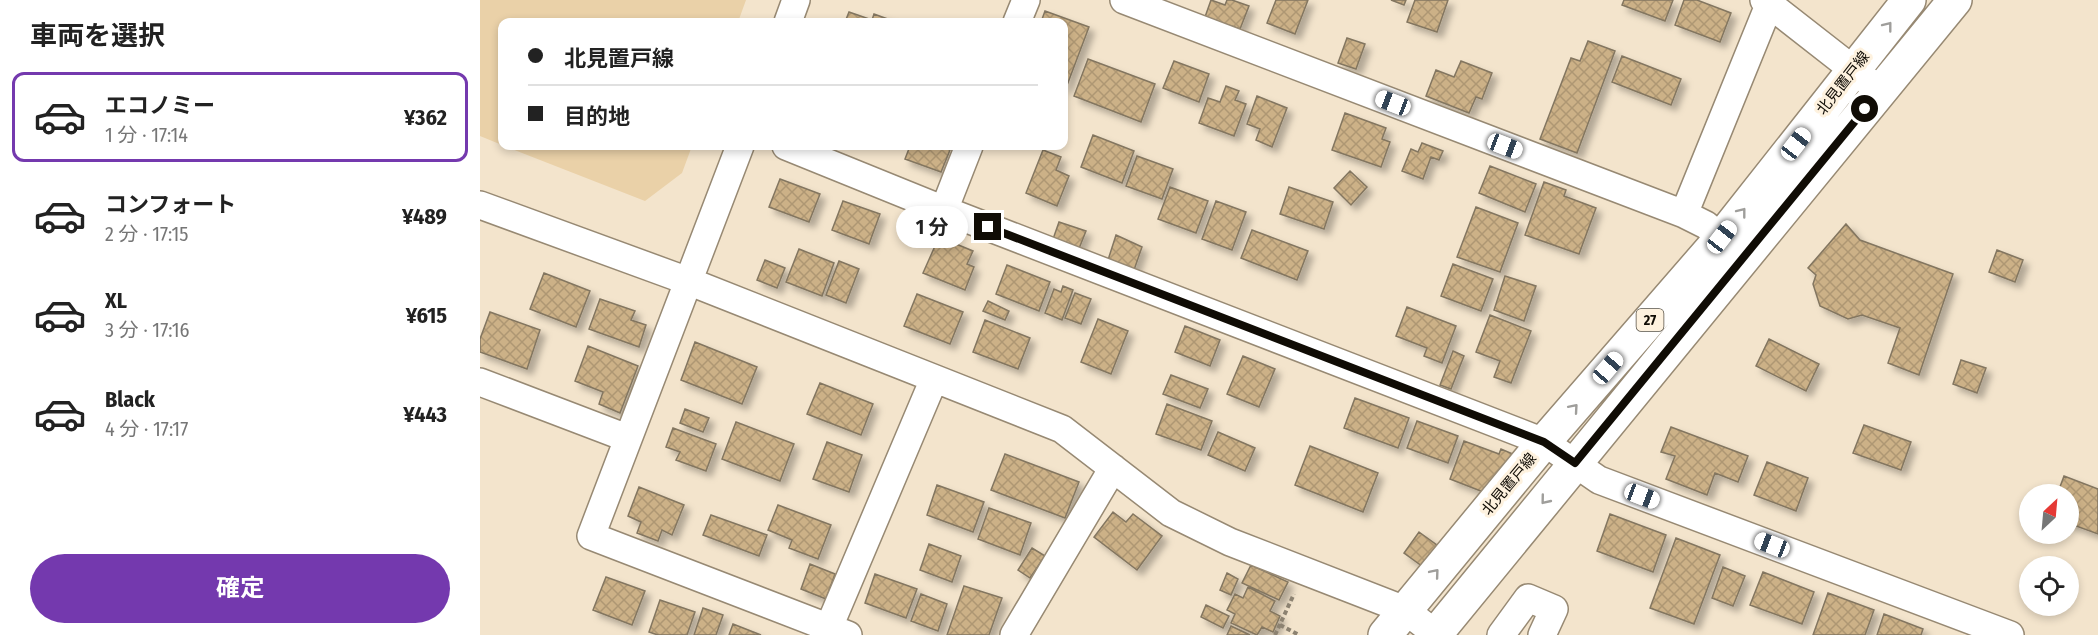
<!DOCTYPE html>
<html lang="ja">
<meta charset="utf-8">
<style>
body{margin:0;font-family:"Fira Sans Condensed","Noto Sans JP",sans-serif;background:#f2f2f2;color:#222;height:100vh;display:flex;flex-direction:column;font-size:22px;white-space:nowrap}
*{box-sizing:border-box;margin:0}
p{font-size:20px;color:#767676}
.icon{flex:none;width:33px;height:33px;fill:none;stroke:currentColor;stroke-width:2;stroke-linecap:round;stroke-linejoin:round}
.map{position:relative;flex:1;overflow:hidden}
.panel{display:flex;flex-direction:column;background:#fff;width:480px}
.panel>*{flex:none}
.top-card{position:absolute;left:18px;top:18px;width:570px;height:132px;border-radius:12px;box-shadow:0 3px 9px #0003;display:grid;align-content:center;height:132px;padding:0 30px;background:#fff}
.needle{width:39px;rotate:26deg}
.controls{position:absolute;left:1539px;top:484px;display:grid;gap:12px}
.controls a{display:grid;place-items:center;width:60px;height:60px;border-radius:50%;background:#fff;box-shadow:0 3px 9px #0003;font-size:30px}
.end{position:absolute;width:27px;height:27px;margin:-14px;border:8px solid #100c05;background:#fff;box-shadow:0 0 0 3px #fff}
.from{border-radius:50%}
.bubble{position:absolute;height:42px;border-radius:21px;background:#fff;box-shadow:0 3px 9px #0003;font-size:20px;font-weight:700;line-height:42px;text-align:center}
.car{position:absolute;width:18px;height:36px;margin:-18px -9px;border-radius:8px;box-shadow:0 0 4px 2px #0007;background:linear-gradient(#fff 24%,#345 0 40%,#fff 0 76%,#345 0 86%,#fff 0)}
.top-card b{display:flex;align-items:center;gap:21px;height:57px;font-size:22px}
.top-card b+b{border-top:2px solid #e0e0e0}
.top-card i{width:15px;height:15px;background:#222}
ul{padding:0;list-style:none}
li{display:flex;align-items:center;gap:18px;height:90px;margin:0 12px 9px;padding:0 18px;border:3px solid transparent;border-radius:12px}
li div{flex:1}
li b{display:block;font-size:22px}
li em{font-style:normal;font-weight:700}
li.current{border-color:#7439ae}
li>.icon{width:54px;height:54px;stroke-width:1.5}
h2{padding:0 30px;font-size:27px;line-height:72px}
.action{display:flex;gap:12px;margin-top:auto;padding:12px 30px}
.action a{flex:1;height:69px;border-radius:36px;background:#7439ae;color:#fff;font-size:24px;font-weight:700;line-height:69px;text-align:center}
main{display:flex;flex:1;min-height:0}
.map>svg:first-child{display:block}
.garden{fill:#ead1a8}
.building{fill:url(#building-cross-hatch);stroke:#837660;stroke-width:1.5;filter:url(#shadow)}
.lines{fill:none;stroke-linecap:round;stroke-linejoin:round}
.minor-casing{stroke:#978973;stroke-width:30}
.major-casing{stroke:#978973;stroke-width:36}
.path{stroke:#8c8271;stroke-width:4;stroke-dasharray:4.5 3;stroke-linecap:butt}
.minor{stroke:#fff;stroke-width:27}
.major{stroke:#fff;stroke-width:33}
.oneway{stroke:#9f9e9b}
.route{stroke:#100c05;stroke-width:8}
.labels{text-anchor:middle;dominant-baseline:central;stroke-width:6;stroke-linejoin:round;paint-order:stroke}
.shield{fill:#fef2df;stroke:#575146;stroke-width:1.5}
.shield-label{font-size:14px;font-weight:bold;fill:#100c05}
.street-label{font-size:15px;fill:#100c05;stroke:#fef2df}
</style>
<main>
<section class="panel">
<h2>車両を選択</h2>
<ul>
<li class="current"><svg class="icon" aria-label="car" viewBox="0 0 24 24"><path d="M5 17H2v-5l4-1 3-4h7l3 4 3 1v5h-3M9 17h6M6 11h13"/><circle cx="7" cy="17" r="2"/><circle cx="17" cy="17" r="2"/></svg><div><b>エコノミー</b><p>1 分 · 17:14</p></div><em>¥362</em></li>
<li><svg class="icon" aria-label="car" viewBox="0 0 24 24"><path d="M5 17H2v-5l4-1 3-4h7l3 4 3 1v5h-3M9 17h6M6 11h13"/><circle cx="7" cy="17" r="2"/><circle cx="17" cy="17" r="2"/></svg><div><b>コンフォート</b><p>2 分 · 17:15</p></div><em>¥489</em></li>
<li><svg class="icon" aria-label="car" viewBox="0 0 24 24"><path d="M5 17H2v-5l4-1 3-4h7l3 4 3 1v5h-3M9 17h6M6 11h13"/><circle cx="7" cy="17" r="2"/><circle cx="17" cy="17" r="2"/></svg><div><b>XL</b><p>3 分 · 17:16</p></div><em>¥615</em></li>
<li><svg class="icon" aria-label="car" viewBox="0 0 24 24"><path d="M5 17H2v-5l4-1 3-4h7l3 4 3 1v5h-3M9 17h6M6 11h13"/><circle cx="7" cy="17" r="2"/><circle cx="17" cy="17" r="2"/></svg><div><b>Black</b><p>4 分 · 17:17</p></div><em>¥443</em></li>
</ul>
<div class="action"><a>確定</a></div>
</section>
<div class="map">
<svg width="1618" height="635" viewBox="0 0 1618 635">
<defs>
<pattern id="building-cross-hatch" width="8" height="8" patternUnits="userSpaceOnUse" patternTransform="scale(1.5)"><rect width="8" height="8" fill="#ccb187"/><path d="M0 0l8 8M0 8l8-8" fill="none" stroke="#ae9773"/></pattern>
<filter id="shadow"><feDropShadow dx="5.5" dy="5.5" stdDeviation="3" flood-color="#0004"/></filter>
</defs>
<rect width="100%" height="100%" fill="#f3e4cc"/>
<path class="garden" d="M0,0h266l-8,22h-236v123l-22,-9z
M24,146h188l-10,27 -37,28z"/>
<path class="building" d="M731,0l14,5 2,-5h5l17,6 -9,23 -35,-12z
M796,0h32l-13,34 -28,-11z
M911,0h15l-2,5z
M935,0h33l-11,32 -30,-10z
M1144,0h49l-8,21 -43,-16z
M1204,0h13l34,13 -11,29 -45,-17z
M565,11l44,16 -23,61 -2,-1v-65h-23z
M369,12l23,8 2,-6 22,8h-51z
M867,38l18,6 -9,25 -18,-6z
M1108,41l27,10 -38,102 -37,-14 31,-81 9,3z
M1142,56l59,23 -10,26 -59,-23z
M608,59l67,25 -14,38 -67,-26z
M694,61l35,13 -10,28 -36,-14z
M981,61l31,12 -10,26 -6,-2 -7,16 -43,-17 10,-26 18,7z
M746,86l13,5 -4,9 11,4 -12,32 -35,-13 9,-25 12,4z
M777,96l30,12 -15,39 -16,-7 4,-11 -13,-5z
M865,113l41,15 -4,11 8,3 -9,25 -49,-17z
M613,135l41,16 -12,32 -41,-16z
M942,143l21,8 -4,9 -8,-3 -8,22 -21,-8 9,-22 7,3z
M430,146h28l12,4 -9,22 -36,-13z
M563,150l18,7 -5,13 13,6 -12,30 -31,-13z
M657,156l36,13 -11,30 -36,-13z
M1010,166l46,18 -11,28 -46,-19z
M870,171l17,16 -16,18 -17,-17z
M300,179l40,15 -11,28 -40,-15z
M1064,182l22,8 -2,6 32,12 -17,46 -54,-19z
M690,187l38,14 -12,32 -38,-14z
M809,187l44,15 -9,27 -44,-15z
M363,201l37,13 -11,30 -37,-14z
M736,201l30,11 -14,38 -30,-11z
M996,207l42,16 -18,49 -43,-15z
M579,222l27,9 -8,20 -26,-9z
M1366,224l14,16 93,34 -34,101 -31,-12 12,-35 -38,-13 -14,4 -28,-13 -7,-22 3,-9 -8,-7z
M772,230l56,21 -11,29 -56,-22z
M636,235l26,12 -8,23 -26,-10z
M459,237l34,14 -6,13 7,3 -9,23 -42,-17z
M319,249l35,14 -12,33 -36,-14z
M1517,250l26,10 -8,22 -26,-10z
M285,260l20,8 -8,20 -20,-8z
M359,261l20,8 -13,34 -20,-8z
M973,264l40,15 -12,32 -40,-15z
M527,265l43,17 -11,29 -43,-17z
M64,273l46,18 -14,36 -46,-18z
M1025,276l31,10 -12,35 -30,-11z
M583,286l10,4 -11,30 -17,-7 9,-24 7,3z
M595,293l16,6 -10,25 -16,-6z
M437,294l46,18 -13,32 -46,-18z
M120,299l35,12 -4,9 15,5 -7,22 -50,-18z
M508,301l21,10 -4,9 -22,-9z
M927,307l49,19 -14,37 -18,-7 3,-8 -31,-12z
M10,312l50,18 -13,39 -47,-17v-13z
M1010,315l41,16 -20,52 -17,-6 6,-16 -24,-9z
M618,319l30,12 -17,43 -30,-12z
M505,320l45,18 -12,31 -45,-17z
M705,326l35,14 -10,26 -35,-14z
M1289,339l50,25 -13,27 -50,-25z
M215,342l62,25 -15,37 -61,-24z
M108,346l50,20 -18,47 -21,-9 4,-12 -28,-11z
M973,351l11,5 -13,33 -11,-4z
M763,356l32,13 -16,38 -32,-13z
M1481,360l25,8 -9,25 -24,-9z
M691,375l37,14 -8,19 -37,-14z
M340,383l53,21 -12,31 -54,-21z
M875,398l54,20 -11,30 -54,-20z
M687,404l45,17 -11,29 -45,-16z
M205,409l24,9 -6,14 -23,-9z
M937,421l41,15 -10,27 -41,-15z
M256,422l58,22 -14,37 -58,-22z
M1384,425l47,17 -10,28 -48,-17z
M1191,427l77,29 -10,26 -23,-9 -8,22 -41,-16 9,-23 -14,-4z
M193,428l43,16 -10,27 -30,-11 4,-8 -14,-5z
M738,432l37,16 -10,23 -37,-16z
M984,441l35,13 2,-5 12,5 -22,41 -41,-16z
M347,442l35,13 -13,37 -36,-13z
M830,446l68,27 -15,39 -68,-27z
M525,454l74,28 -14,36 -74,-28z
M1287,462l41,16 -12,33 -42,-16z
M1584,476l34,13v45l-30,-11v-28h-11z
M457,485l47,17 -11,30 -46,-17z
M159,487l45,18 -12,30 -10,-5 -4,11 -21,-8 4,-11 -13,-6z
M298,505l53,20 -13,34 -29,-11 3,-8 -24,-10z
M509,508l42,15 -11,32 -42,-16z
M633,512l13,10 7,-8 29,22 -25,34 -43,-33z
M1130,514l56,21 -13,37 -56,-21z
M231,515l56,20 -8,21 -56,-21z
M939,532l22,16 -15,21 -22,-16z
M1196,538l44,17 -26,69 -44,-16z
M449,544l32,12 -9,26 -32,-12z
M552,548l13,8 -15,22 -12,-8z
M330,564l25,10 -9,25 -25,-10z
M771,565l37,17 -9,18 -37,-17z
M1243,567l22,9 -12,30 -21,-8z
M1283,572l51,20 -12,32 -52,-19z
M747,573l11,6 -7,16 -11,-5z
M395,574l42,15 -11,29 -41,-15z
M126,577l39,14 -13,34 -39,-15z
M484,586l38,12 -13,37h-42z
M768,587l27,14 -5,10 10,5 -7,16 -11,-5 -5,8 -26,-12 4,-9 -8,-4 8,-16 8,4z
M1348,593l46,17 -9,25h-52z
M441,594l26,10 -9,27 -27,-10z
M180,600l35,12 -8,23h-29l-9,-3z
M726,605l23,11 -6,12 -22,-11z
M223,608l20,7 -7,20h-22z
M1404,614l39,15 -2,6h-44z
M253,624l28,11h-32z
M751,626l19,9h-23z"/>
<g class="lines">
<defs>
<path id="minor" d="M644,0l560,214 22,11 31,26
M1284,0l105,82
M308,22l8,-22
M537,22l9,-22
M260,146l-149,390 257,99
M306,146l158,64 600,232 55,38 411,155
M0,205l208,76 374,148 109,84 59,29 175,68 32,25
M464,210l25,-64
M1204,214l87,-214
M0,382l147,56
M349,627l105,-248
M534,635l99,-167
M1021,635l27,-37 26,11 -12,26"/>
<path id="major" d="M905,635l159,-193 178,-205 187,-237
M955,635l520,-635"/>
</defs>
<use href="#minor" class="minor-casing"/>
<use href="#major" class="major-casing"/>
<path class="path" d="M800,625l19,10
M795,635l19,-41"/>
<use href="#minor" class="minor"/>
<use href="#major" class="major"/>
</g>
<defs><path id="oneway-chevron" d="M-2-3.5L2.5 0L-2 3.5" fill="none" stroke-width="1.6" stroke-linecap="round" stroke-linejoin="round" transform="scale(1.5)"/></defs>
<g class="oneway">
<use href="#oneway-chevron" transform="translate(1408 26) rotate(-52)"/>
<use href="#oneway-chevron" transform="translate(1262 212) rotate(-52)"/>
<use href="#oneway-chevron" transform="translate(1094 408) rotate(-49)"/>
<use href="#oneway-chevron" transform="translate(1065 500) rotate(129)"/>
<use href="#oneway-chevron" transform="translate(955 573) rotate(-50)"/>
</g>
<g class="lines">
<path class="route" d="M508,227l556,215 31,21 290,-354"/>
</g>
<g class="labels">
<rect class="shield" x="1156.5" y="309" width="27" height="22" rx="4.5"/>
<g class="shield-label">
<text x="1170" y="320">27</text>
</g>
<g class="street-label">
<text transform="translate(1363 83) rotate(-52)">北見置戸線</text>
<text transform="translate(1029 484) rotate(-50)">北見置戸線</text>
</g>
</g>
</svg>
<div class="controls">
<a><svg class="needle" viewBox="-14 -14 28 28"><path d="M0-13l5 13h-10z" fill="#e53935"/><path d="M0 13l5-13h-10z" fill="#767676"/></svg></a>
<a><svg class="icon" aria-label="locate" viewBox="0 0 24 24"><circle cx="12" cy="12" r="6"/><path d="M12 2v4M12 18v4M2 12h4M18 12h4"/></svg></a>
</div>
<i class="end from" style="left:1385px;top:109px"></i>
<i class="end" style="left:508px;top:227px"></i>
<div class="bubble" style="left:416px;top:206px;width:72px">1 分</div>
<i class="car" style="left:913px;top:103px;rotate:291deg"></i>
<i class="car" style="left:1316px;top:144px;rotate:38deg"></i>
<i class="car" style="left:1025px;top:146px;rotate:111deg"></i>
<i class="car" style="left:1242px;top:237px;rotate:38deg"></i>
<i class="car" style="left:1128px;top:368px;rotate:41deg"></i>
<i class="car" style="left:1162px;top:496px;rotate:111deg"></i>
<i class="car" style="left:1292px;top:545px;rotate:291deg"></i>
<div class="top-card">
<b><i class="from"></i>北見置戸線</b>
<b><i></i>目的地</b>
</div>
</div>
</main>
